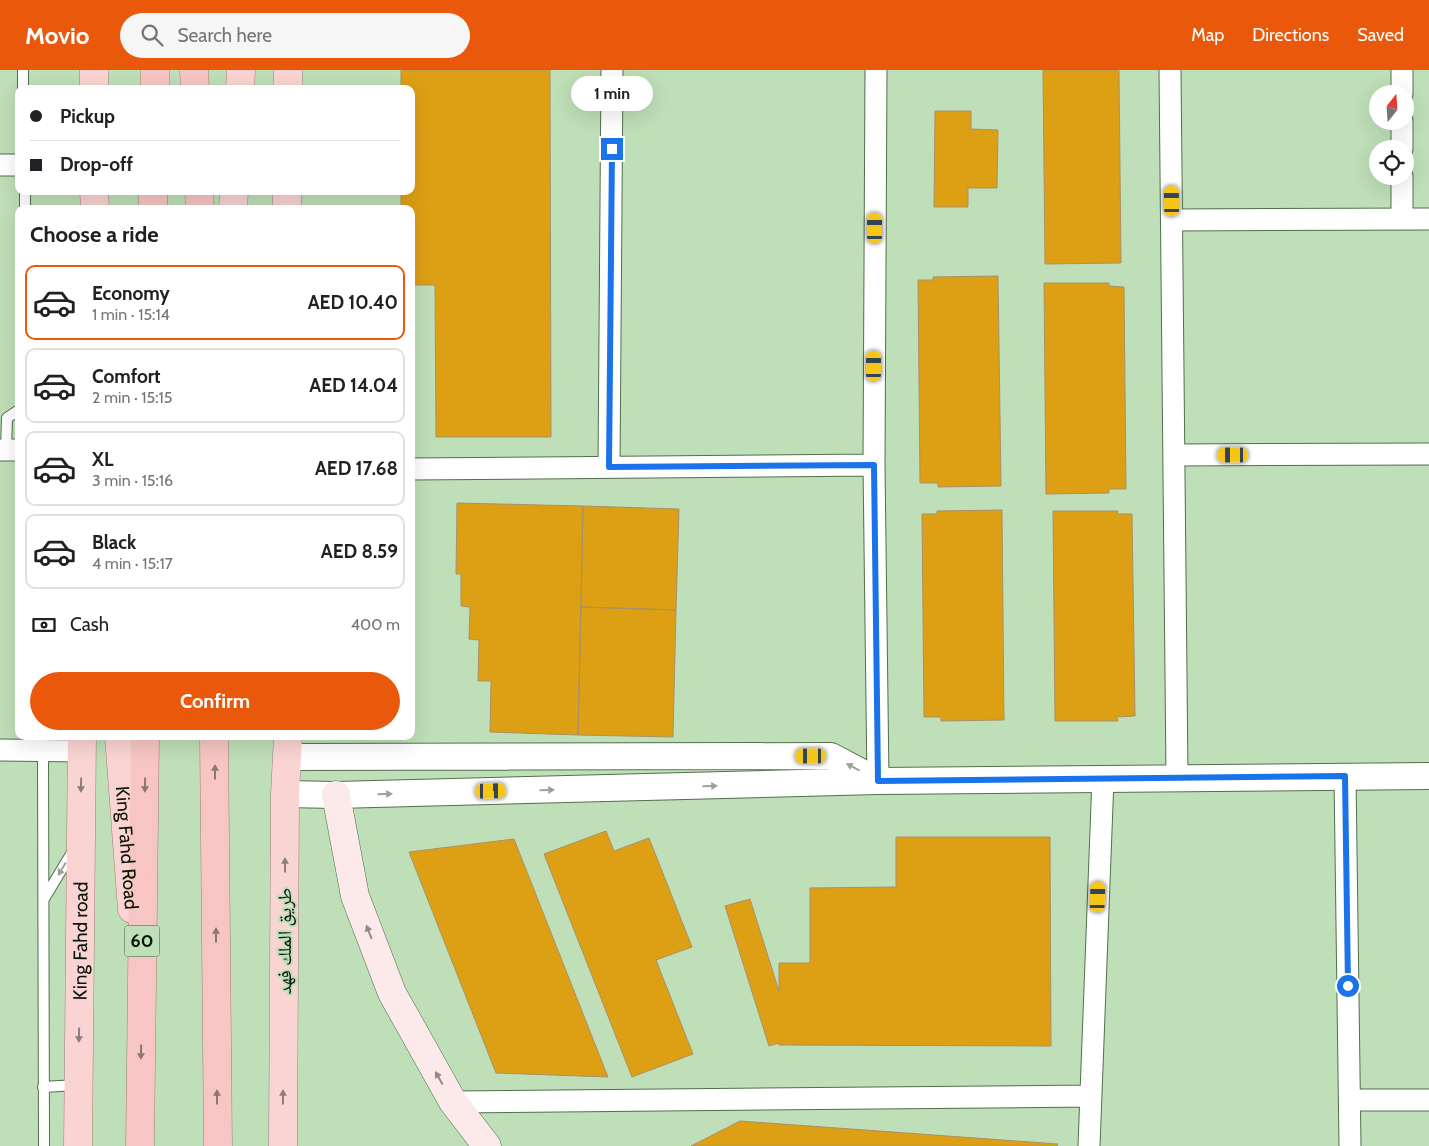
<!DOCTYPE html>
<meta charset="utf-8">
<style>
body{margin:0;font-family:Cabin,"Noto Naskh Arabic",sans-serif;background:#f6f6f6;color:#202124;height:100vh;display:flex;flex-direction:column;font-size:19px;white-space:nowrap}
*{box-sizing:border-box;margin:0}
p{font-size:16px;color:#757577}
.icon{flex:none;width:28px;height:28px;fill:none;stroke:currentColor;stroke-width:2;stroke-linecap:round;stroke-linejoin:round}
.map{position:relative;flex:1;overflow:hidden}
.side{position:absolute;left:15px;top:135px;width:400px;height:535px;display:flex;flex-direction:column;background:#fff;border-radius:10px;box-shadow:0 5px 20px #0002}
.side>*{flex:none}
.guide{position:absolute;left:15px;top:15px;width:400px;height:110px;border-radius:10px;box-shadow:0 5px 20px #0002;display:grid;align-content:center;height:110px;padding:0 15px;background:#fff}
.needle{width:32px;rotate:17deg}
.controls{position:absolute;left:1369px;top:15px;display:grid;gap:10px}
.controls a{display:grid;place-items:center;width:45px;height:45px;border-radius:50%;background:#fff;box-shadow:0 5px 20px #0002;font-size:25px}
.end{position:absolute;width:22px;height:22px;margin:-11px;border:6px solid #1a73e8;background:#fff;box-shadow:0 0 0 2px #fff}
.from{border-radius:50%}
.bubble{position:absolute;height:35px;border-radius:18px;background:#fff;box-shadow:0 5px 20px #0002;font-size:16px;font-weight:700;line-height:35px;text-align:center}
.car{position:absolute;width:15px;height:30px;margin:-15px -8px;border-radius:6px;box-shadow:0 0 4px 1px #0007;background:linear-gradient(#f5c518 24%,#345 0 40%,#f5c518 0 76%,#345 0 86%,#f5c518 0)}
.guide b{display:flex;align-items:center;gap:18px;height:48px;font-size:19px}
.guide b+b{border-top:1px solid #e0e0e0}
.guide i{width:12px;height:12px;background:#202124}
ul{padding:0;list-style:none}
li{display:flex;align-items:center;gap:15px;height:75px;margin:0 10px 8px;padding:0 5px;border:2px solid #e0e0e0;border-radius:10px}
li div{flex:1}
li b{display:block;font-size:19px}
li em{font-style:normal;font-weight:700}
li.active{border-color:#ea580c}
li>.icon{width:45px;height:45px;stroke-width:1.5}
h2{padding:0 15px;font-size:22px;line-height:60px}
.pay{display:flex;align-items:center;gap:12px;height:55px;padding:0 15px;font-size:19px}
.pay p{margin-inline-start:auto}
.action{display:flex;gap:10px;margin-top:auto;padding:10px 15px}
.action a{flex:1;height:58px;border-radius:30px;background:#ea580c;color:#fff;font-size:20px;font-weight:700;line-height:58px;text-align:center}
header{display:flex;align-items:center;gap:30px;box-sizing:border-box;height:70px;padding:0 25px;background:#ea580c;color:#fff}
header strong{font-size:24px}
nav{display:flex;gap:28px;margin-inline-start:auto;font-size:18px}
.search{width:350px;height:45px;background:#f6f6f6;display:flex;align-items:center;gap:12px;box-sizing:border-box;padding:0 18px;border-radius:28px;color:#757577;font-size:19px}
.map>svg:first-child{display:block}
.building{fill:#dd9f14;stroke:#a99169}
.lines{fill:none;stroke-linecap:round;stroke-linejoin:round}
.service-casing{stroke:#536f4d;stroke-width:12}
.minor-casing{stroke:#536f4d;stroke-width:23}
.tertiary-casing{stroke:#536f4d;stroke-width:28}
.secondary-casing{stroke:#536f4d;stroke-width:29}
.primary-casing{stroke:#a37e79;stroke-width:29}
.trunk-casing{stroke:#a37e79;stroke-width:29}
.service{stroke:#fff;stroke-width:10}
.minor{stroke:#fff;stroke-width:21}
.tertiary{stroke:#fff;stroke-width:26}
.secondary{stroke:#fce9e9;stroke-width:28}
.primary{stroke:#f9d4d3;stroke-width:28}
.trunk{stroke:#f7c6c4;stroke-width:28}
.oneway{fill:#9da19c}
.oneway2{fill:#8c766f}
.oneway3{fill:#8d7e78}
.oneway4{fill:#8f8a84}
.route{stroke:#1a73e8;stroke-width:6}
.labels{text-anchor:middle;dominant-baseline:central;stroke-width:4;stroke-linejoin:round;paint-order:stroke}
.shield{fill:#bfdfb8;stroke:#40523d;stroke-width:1}
.shield-label{font-size:18px;font-weight:bold;fill:#0a1508}
.street-label{font-size:19px;fill:#0a1508;stroke:#bfdfb8}
</style>
<header>
<strong>Movio</strong>
<div class="search"><svg class="icon" aria-label="search" viewBox="0 0 24 24"><circle cx="10" cy="10" r="6"/><path d="M15 15l6 6"/></svg>Search here</div>
<nav><a>Map</a><a>Directions</a><a>Saved</a></nav>
</header>
<div class="map">
<svg width="1429" height="1076" viewBox="0 0 1429 1076">
<rect width="100%" height="100%" fill="#bfdfb8"/>
<path class="building" d="M401,0h149l1,367h-115l-1,-152h-24v-76h-10v-18h10v-102h-10z
M1043,0h76l2,193 -76,1z
M935,41h36v18l27,1 -1,58h-29v19h-34z
M998,206l3,210 -63,1v-4h-18l-2,-203h15v-3z
M1044,213h65v3l15,1 2,202h-17v4l-63,1z
M457,433l126,3 -5,229 -88,-3 1,-51h-13l1,-41 -10,-1 1,-32 -9,-1v-32h-5z
M583,436l96,3 -3,101 -95,-3z
M1002,440l2,210 -63,1v-4h-17l-2,-203h15v-3z
M1053,441h65l-1,3h15l3,202 -18,1 1,4h-63z
M581,537l95,3 -3,127 -95,-2z
M606,761l8,20 35,-13 43,109 -36,13 37,94 -61,23 -88,-223z
M896,767h154l1,209 -272,-1v-2l-10,3 -44,-140 25,-7 29,92v-28h31v-75l86,-1z
M514,769l94,238 -112,-4 -87,-221z
M740,1051l318,23 -1,2h-366z"/>
<g class="lines">
<defs>
<path id="service" d="M23,0v19
M25,121v18
M6,380l1,-32 12,-8
M43,680l1,396
M44,829l30,-50
M43,1017l34,-2"/>
<path id="minor" d="M876,0l-2,395 4,316
M1170,0l7,707
M1402,24v-24
M1402,79v-28
M0,95h19
M1402,149v-43
M1172,150l257,-1
M0,380h19
M1174,385l255,-1
M609,397l3,-397
M411,399l463,-4
M0,680l82,1
M1345,706l5,370
M1350,1030h79
M453,1032l638,-6
M1089,1076l14,-368"/>
<path id="tertiary" d="M878,711l551,-5
M285,724l51,1 542,-14 -47,-25 -543,1"/>
<path id="secondary" d="M336,725l19,101 37,97 61,109 34,44"/>
<g id="primary">
<path d="M94,0v19"/>
<path d="M240,19l1,-19"/>
<path d="M288,19v-19"/>
<path d="M94,121l1,18"/>
<path d="M233,139l1,-18"/>
<path d="M287,139v-18"/>
<path id="s1" d="M119,666l13,173"/>
<path id="s2" d="M78,1076l4,-410"/>
<path d="M283,1076l2,-352 3,-58"/>
</g>
<path id="trunk" d="M194,0l1,19
M155,19v-19
M199,121l1,18
M153,139v-18
M214,666l4,410
M140,1076l5,-410"/>
</defs>
<use href="#service" class="service-casing"/>
<use href="#minor" class="minor-casing"/>
<use href="#tertiary" class="tertiary-casing"/>
<use href="#secondary" class="secondary-casing"/>
<use href="#primary" class="primary-casing"/>
<use href="#trunk" class="trunk-casing"/>
<use href="#service" class="service"/>
<use href="#minor" class="minor"/>
<use href="#tertiary" class="tertiary"/>
<use href="#secondary" class="secondary"/>
<use href="#primary" class="primary"/>
<use href="#trunk" class="trunk"/>
</g>
<defs><path id="oneway-solid" d="M-6-.8H1V-3.2L6.5 0L1 3.2V.8H-6Z" transform="scale(1.25)"/></defs>
<g class="oneway">
<use href="#oneway-solid" transform="translate(853 697) rotate(-152)"/>
<use href="#oneway-solid" transform="translate(710 716) rotate(-2)"/>
<use href="#oneway-solid" transform="translate(547 720) rotate(-2)"/>
<use href="#oneway-solid" transform="translate(385 724) rotate(-2)"/>
<use href="#oneway-solid" transform="translate(62 799) rotate(121)"/>
</g>
<g class="oneway2">
<use href="#oneway-solid" transform="translate(215 702) rotate(-90)"/>
<use href="#oneway-solid" transform="translate(145 715) rotate(91)"/>
<use href="#oneway-solid" transform="translate(216 865) rotate(-90)"/>
<use href="#oneway-solid" transform="translate(141 982) rotate(91)"/>
<use href="#oneway-solid" transform="translate(217 1027) rotate(-90)"/>
</g>
<g class="oneway3">
<use href="#oneway-solid" transform="translate(81 715) rotate(91)"/>
<use href="#oneway-solid" transform="translate(285 795) rotate(-90)"/>
<use href="#oneway-solid" transform="translate(79 965) rotate(91)"/>
<use href="#oneway-solid" transform="translate(283 1027) rotate(-90)"/>
</g>
<g class="oneway4">
<use href="#oneway-solid" transform="translate(369 862) rotate(-111)"/>
<use href="#oneway-solid" transform="translate(439 1008) rotate(-119)"/>
</g>
<g class="lines">
<path class="route" d="M612,79l-3,318 265,-2 4,316 467,-5 3,210"/>
</g>
<g class="labels">
<rect class="shield" x="124.5" y="855.5" width="35" height="31" rx="4"/>
<g class="shield-label">
<text x="142" y="871">60</text>
</g>
<g class="street-label">
<text stroke="none"><textPath href="#s1" startOffset="112">King Fahd Road</textPath></text>
<text stroke="none"><textPath href="#s2" startOffset="205">King Fahd road</textPath></text>
<text transform="translate(284 871) rotate(-90)">طريق الملك فهد</text>
</g>
</g>
</svg>
<div class="controls">
<a><svg class="needle" viewBox="-14 -14 28 28"><path d="M0-13l5 13h-10z" fill="#e53935"/><path d="M0 13l5-13h-10z" fill="#757577"/></svg></a>
<a><svg class="icon" aria-label="locate" viewBox="0 0 24 24"><circle cx="12" cy="12" r="6"/><path d="M12 2v4M12 18v4M2 12h4M18 12h4"/></svg></a>
</div>
<i class="end from" style="left:1348px;top:916px"></i>
<i class="end" style="left:612px;top:79px"></i>
<div class="bubble" style="left:571px;top:6px;width:82px">1 min</div>
<i class="car" style="left:1172px;top:131px;rotate:359deg"></i>
<i class="car" style="left:875px;top:158px;rotate:0deg"></i>
<i class="car" style="left:874px;top:296px;rotate:0deg"></i>
<i class="car" style="left:1233px;top:385px;rotate:270deg"></i>
<i class="car" style="left:811px;top:686px;rotate:270deg"></i>
<i class="car" style="left:491px;top:721px;rotate:89deg"></i>
<i class="car" style="left:1098px;top:827px;rotate:2deg"></i>
<div class="guide">
<b><i class="from"></i>Pickup</b>
<b><i></i>Drop-off</b>
</div>
<section class="side">
<h2>Choose a ride</h2>
<ul>
<li class="active"><svg class="icon" aria-label="car" viewBox="0 0 24 24"><path d="M5 17H2v-5l4-1 3-4h7l3 4 3 1v5h-3M9 17h6M6 11h13"/><circle cx="7" cy="17" r="2"/><circle cx="17" cy="17" r="2"/></svg><div><b>Economy</b><p>1 min · 15:14</p></div><em>AED 10.40</em></li>
<li><svg class="icon" aria-label="car" viewBox="0 0 24 24"><path d="M5 17H2v-5l4-1 3-4h7l3 4 3 1v5h-3M9 17h6M6 11h13"/><circle cx="7" cy="17" r="2"/><circle cx="17" cy="17" r="2"/></svg><div><b>Comfort</b><p>2 min · 15:15</p></div><em>AED 14.04</em></li>
<li><svg class="icon" aria-label="car" viewBox="0 0 24 24"><path d="M5 17H2v-5l4-1 3-4h7l3 4 3 1v5h-3M9 17h6M6 11h13"/><circle cx="7" cy="17" r="2"/><circle cx="17" cy="17" r="2"/></svg><div><b>XL</b><p>3 min · 15:16</p></div><em>AED 17.68</em></li>
<li><svg class="icon" aria-label="car" viewBox="0 0 24 24"><path d="M5 17H2v-5l4-1 3-4h7l3 4 3 1v5h-3M9 17h6M6 11h13"/><circle cx="7" cy="17" r="2"/><circle cx="17" cy="17" r="2"/></svg><div><b>Black</b><p>4 min · 15:17</p></div><em>AED 8.59</em></li>
</ul>
<div class="pay"><svg class="icon" aria-label="cash" viewBox="0 0 24 24"><path d="M3 7h18v10H3z"/><circle cx="12" cy="12" r="2"/></svg>Cash<p>400 m</p></div>
<div class="action"><a>Confirm</a></div>
</section>
</div>
